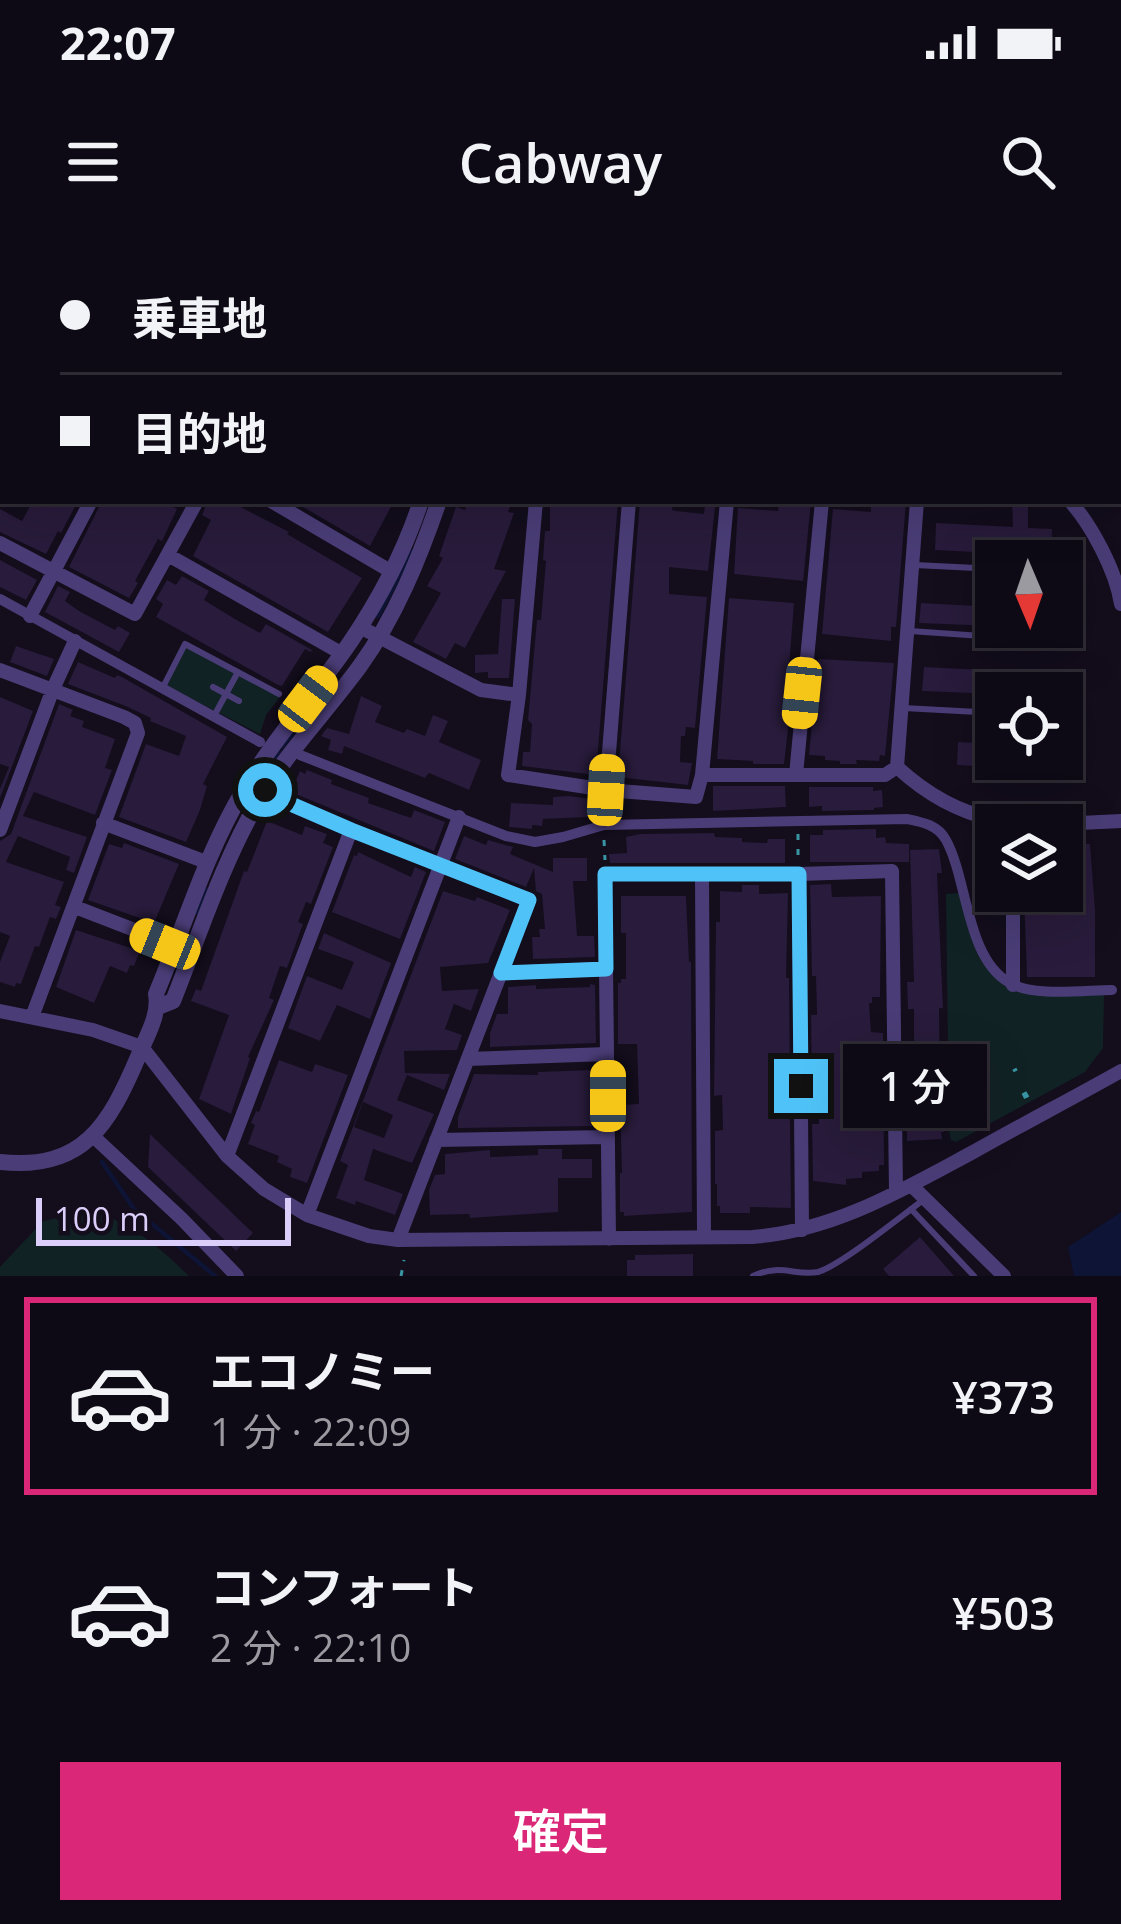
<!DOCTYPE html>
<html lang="ja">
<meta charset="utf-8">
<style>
body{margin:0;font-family:"Open Sans","Noto Sans JP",sans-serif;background:#1c1822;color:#f1f3f6;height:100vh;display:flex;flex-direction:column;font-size:45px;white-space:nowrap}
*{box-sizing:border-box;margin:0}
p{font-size:39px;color:#9b9aa0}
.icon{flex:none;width:66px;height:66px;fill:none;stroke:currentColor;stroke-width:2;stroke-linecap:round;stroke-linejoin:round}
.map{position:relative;height:1036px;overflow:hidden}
.drawer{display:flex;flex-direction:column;background:#0e0a15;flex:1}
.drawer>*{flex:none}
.hud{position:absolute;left:0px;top:0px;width:1122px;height:264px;box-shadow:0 12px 48px #0002,0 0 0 3px #2e2b34;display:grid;align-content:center;height:264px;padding:0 60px;background:#0e0a15}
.needle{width:78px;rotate:178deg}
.buttons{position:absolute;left:975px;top:300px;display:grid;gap:24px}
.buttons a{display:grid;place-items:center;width:108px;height:108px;border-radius:0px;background:#0e0a15;box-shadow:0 12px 48px #0002,0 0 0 3px #2e2b34;font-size:60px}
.scale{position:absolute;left:36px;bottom:30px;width:255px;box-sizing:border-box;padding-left:12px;border:6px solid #dbcefa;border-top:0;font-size:33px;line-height:42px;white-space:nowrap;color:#dbcefa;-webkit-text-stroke:9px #130d1c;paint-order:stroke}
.end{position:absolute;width:54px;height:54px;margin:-27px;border:15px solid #4fc3f7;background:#111;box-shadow:0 0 0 6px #111}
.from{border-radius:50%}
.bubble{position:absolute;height:84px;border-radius:0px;background:#0e0a15;box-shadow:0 12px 48px #0002,0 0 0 3px #2e2b34;font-size:39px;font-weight:600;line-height:84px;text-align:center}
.car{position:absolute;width:36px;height:72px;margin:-36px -18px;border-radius:15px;box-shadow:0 0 9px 3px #0007;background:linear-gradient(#f5c518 24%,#345 0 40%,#f5c518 0 76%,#345 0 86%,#f5c518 0)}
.hud b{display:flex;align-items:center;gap:42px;height:114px;font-size:45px}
.hud b+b{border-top:3px solid #2e2b34}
.hud i{width:30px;height:30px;background:#f1f3f6}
ul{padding:21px 0 0;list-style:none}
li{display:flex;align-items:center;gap:36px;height:198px;margin:0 24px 18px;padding:0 36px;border:6px solid transparent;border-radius:0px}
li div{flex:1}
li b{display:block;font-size:45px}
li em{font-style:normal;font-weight:600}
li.current{border-color:#db2777}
li>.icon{width:108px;height:108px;stroke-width:1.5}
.button{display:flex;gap:24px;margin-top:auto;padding:24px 60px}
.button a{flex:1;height:138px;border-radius:0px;background:#db2777;color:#fff;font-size:48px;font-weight:600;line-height:138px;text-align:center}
.status{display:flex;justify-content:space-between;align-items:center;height:84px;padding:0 60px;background:#0e0a15;direction:ltr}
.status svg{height:33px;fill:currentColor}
header{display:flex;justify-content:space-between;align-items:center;height:156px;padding:0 60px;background:#0e0a15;font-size:54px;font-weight:600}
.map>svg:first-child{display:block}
.green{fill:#112225}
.water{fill:#0d1435}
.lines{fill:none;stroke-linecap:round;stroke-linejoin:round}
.stream{stroke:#0d1435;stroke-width:4.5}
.building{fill:#281b3b;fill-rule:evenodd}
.path{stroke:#3995a3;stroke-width:3;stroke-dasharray:6 9;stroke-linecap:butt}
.service{stroke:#4a3d77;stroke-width:6}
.pedestrian{stroke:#4a3d77;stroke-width:10}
.minor{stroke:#4a3d77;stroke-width:14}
.tertiary{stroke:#4a3d77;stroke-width:16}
.route{stroke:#4fc3f7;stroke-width:15}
</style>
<div class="status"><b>22:07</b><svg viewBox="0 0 49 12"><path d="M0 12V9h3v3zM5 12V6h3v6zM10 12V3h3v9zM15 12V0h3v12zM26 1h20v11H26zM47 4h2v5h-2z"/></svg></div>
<header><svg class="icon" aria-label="menu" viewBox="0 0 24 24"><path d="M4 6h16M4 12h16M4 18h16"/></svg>Cabway<svg class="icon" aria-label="search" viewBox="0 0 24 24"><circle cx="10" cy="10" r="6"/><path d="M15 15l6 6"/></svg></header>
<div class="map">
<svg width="1121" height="1036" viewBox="0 0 1121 1036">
<rect width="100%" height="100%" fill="#130d1c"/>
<path class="green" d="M186,406l94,51 -14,18 -6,19 -93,-48z
M960,653l23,67 20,23 101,11 -1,54 -18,24 -129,70 -5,-2 -2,-9 -3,-237z
M93,971c40,13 66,36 96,65h-189v-9l43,-46z"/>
<path class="water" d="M1121,972v64h-47l-6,-29z"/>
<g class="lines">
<path class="stream" d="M663,3l1,-3
M378,376l34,-65
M282,507l13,-17
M265,532l14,-20
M246,563l12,-21
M197,672l9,-23
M102,922l32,47 81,67"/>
</g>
<path class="building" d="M33,261h45l-17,32 -3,-2 -12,23 -46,-22v-23l22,12z
M102,261h61l14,8 -15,32 -4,-2 -23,42 3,2 -9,15 -60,-31z
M208,261h21l60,31 -2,2 75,44 -34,54 -135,-76 18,-36 -9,-5z
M293,261h101l-24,45z
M468,261h44l-4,11 6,1 -20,56 12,2 -41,77 -10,-5 -9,16 -33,-17 28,-49 -14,-7 16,-28 -4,-2 17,-49 9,3z
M614,261h4l-22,274 -74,-9 1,-14h7l2,-28 -4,-4 9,-100h4l5,-59 -3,-1 2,-29h5v-24l36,-1v-3l28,3z
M640,261l33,2 -1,7 4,1 28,3 1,-8 10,1 -7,64 -39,-4v27l38,3 -12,131 -9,-1 -1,9h-4l-1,26 12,1 -4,22 -70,-8z
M779,261h32l-10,102 2,-22 -69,-7 4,-66 40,3z
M871,261h35l-10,126h-5v14l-69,-7 11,-125 38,3z
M1012,262h16v26l24,1 -1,27 -116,-6 1,-27 77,4z
M0,320l37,20 -11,20 -26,-13z
M182,336l27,15 -5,9 31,19 25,14 6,-9 46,26 -1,2 -6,-3 -23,37 -4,-1 -122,-68 7,-13 -7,-5 11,-19 9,5z
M58,346l12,6 -5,9 14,10 36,19 3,-4 12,7 -11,19 -74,-40z
M729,358l65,5 -5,65h6l-11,96h-31v-3l-36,-2z
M502,359h13l-6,79h-21v-6l-13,1v-18l23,-1z
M921,363l75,4v19l-77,-3z
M16,406l38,13 -7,17 -37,-14z
M818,419l76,4 -9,93 -5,-1 -1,6 -23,-1 1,4h-17v-3l-15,-1v-4l-16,-1z
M78,422l37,16 2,-3 5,2 105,60 -24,47 4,2 -7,24 -14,32 -67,-25 27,-73 33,12 7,-20 -36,-15 1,-3 -23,-11 -60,-23z
M924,427l160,8 -2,24 -20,-1v-5l-66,1 -74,-3z
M361,456l21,10 -7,16 29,11 3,-4 18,7 8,-21 15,6 -9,21 42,18 -12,30 -40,-17 -4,5 -81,-32 -2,8 -14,-4 3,-10 -10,-4 6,-8 22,6z
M0,457l33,14 -33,87v-9l9,-22 -9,-3z
M59,464l14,6 -3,6 14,5 -2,6 33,12 -10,29 7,2 -17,45 -61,-23 -11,24 64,21 -13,36 -8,-3 4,-13 -52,-21 -12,26 58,20 -9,23 6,2 -5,12 -6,-2 -11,30 -4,-1 -14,38 -5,-1 -1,4 -15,-5v-20l10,-26 -10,-4v-91l11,-7z
M958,502l38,2v23l-39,-2z
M307,530l25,10 -1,4 38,14 -1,5 43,15 3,-8 31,12 -11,29 -143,-59 9,-21 5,3z
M713,546h72l1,21 -73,4z
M809,547h64v4l9,-1 1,17 -9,1v2l-52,1v-5l-13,1z
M569,556l29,4v8l-11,1v8l-44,2 -1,7 -10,-1v4l-23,-2 2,-24 42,2v-8z
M267,581l35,14 3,-9 22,8 -4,9 10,4 -22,57 -5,-2 -8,20 5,2 -16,44 -7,-2 -11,32 5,2 -26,57 2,1 -19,56 -32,-15 30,-84 -38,-14 5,-12 5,2 43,-120 3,1z
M876,589v9l9,-1 1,6 23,1v18h-99v-27h13v-5z
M714,593l1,4 27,1v4l25,1 1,-4h17v24h-175l-1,-9 18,-1 -1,-16 14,-3z
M1082,594l1,10h7l5,66v67h-68l-3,-86h40l-1,-56z
M464,596l22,9 2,-5 25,7 -3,7 43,18v-14h34v23h-14l4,55h17l1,21 -62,2 -1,-22h8l-1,-8h6l-3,-35 -6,-3 -2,-23 -8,19 -71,-28z
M976,602h20v37h-22l-1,-26h3z
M124,603l55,21 -25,59 -66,-23 21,-56 13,4z
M939,609l3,24h-5l6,135h-4l1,69h4v21h-2l2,34h-3l1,7 -35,2 -1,-84 8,1v-49h-6l-1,-27h7l-4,-132z
M358,612l53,25 4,-10 11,5 -26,67 -68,-27 22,-57 3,1z
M831,644l1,13 49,-1 -1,101h-8v6h-3l2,29 12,1 1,132h-5v6l-17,1v6l-16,1v6l-33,-4 -1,-57h7l-1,-29h-5l-1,-10 -1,-70h6l-1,-39h-4l-2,-91z
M742,645h17v9l29,-1 -2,85h3l1,107 -5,1v28h4l1,9 1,85 -41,-1v6h-30v-7h-3v-22h-2v-53l8,-1 -1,-35 -8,1 2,-174h4v-31l22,1z
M443,651l32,10 2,-4 33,13 -22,53 -48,4 2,24 37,-2 -8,22 -17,-7 -9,25 17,6 -5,15 -53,1 1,22 45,1 -6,16 -37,-15 -10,25 37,14 -22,49 -39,-14 -9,31 39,14 -8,21 -39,-14 -1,4 -19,-7 12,-33 -8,-4zM363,862l30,13 -9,23 -30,-11z
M621,656h65l3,66h2l1,250 -68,4v-4h-4v-39h2l-2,-68 19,-1 -2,-60h-19v-61h3v-4h5v-46h-5z
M76,690l64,21 -6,15 -4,-1 -3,8 -17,-7 -16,37 -38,-16z
M324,693l67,30 -21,56 -33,-14 -17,36 -32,-13 19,-52 35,14 12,-28 -36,-13z
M590,744l5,1 1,58 -106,4v-14l7,-19h11v-27l28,-2v4l54,-2z
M279,820l33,12 3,-8 33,11 -41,108 -17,-6 2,-8 -15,-7 2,-6 -31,-12 7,-19 -4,-2 5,-12 3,1z
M593,830l1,56 -136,2v-11l16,-43 64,1v-3z
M150,894l103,99 -17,18 -88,-84z
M538,909h24v10h30v19h-34v34l-88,6 -1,-4 -39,1 -1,-25 6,-15 10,-1v-20l45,-4v7l48,-2z
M920,997l34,39h-65l-6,-7z
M693,1014v22h-66v-16h8v-5z"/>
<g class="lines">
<path class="path" d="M798,594v26
M604,600l1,20
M1013,831l4,-2
M1025,852l7,12
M1023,853l6,13
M401,1036l3,-16"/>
<path class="service" d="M915,325l81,4
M910,391l158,11
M213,447l26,14
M162,449l23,-45 94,50
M904,468l92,5
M214,476l24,-44
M911,969l63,67
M753,1036c28,-13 41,0 65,-4 22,-6 82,-55 104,-71"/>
<path class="pedestrian" d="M0,359l260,143
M300,515l206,81 29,6 28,-5 41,-12 303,-6c15,3 31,6 39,21 22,40 20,119 64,143 23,14 75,7 102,7"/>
<path class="minor" d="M232,0l6,3
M12,3l2,-3
M124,3l1,-3
M690,3l2,-3
M0,27l3,-6
M0,230l3,-6
M271,261l121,71
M536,261l-17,194 -11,80 98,15 90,7 6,-22 25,-274
M917,261l-20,266c73,67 131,58 224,54
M1070,261c22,25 46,70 51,103
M0,303l135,71 62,-113
M168,315l173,98
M30,376l61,-115
M360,387l121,63 38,5
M0,430l124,47 11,6 3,10 -106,284
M702,535h183l12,-8
M796,535l26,-274
M606,550l23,-289
M263,552l88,38 178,70 -131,340
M103,583l103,39
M0,590l53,-141 22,-48
M702,634l2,362
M799,634l3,356
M1013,651v94
M75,667l101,39
M501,733l105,-4
M0,771l93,19 49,17 85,109 37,33 43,26 62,21 29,4 354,-3c82,-6 152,-48 223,-86 48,-27 98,-53 146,-80
M468,819l139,-5
M94,897l88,82 55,57
M436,900l172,-3
M227,916l124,-326
M911,945l93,91
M307,975l152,-398
M609,999l-4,-365h194l93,-3 4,321"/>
<path class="tertiary" d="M518,3l2,-3
M158,767l15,-6c27,-68 49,-138 87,-203 28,-47 67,-87 100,-132 36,-50 59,-107 79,-165
M0,922c83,9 109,-37 138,-105 8,-20 22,-42 18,-63 29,-69 49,-139 87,-203 32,-54 73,-99 108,-150 29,-43 54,-91 70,-140"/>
</g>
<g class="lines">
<path class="route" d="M265,550l-2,2 88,38 178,70 -28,73 105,-4 -1,-95h194l2,212"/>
</g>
</svg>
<div class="buttons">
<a><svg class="needle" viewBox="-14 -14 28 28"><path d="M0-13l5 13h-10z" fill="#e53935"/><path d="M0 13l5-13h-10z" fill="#9b9aa0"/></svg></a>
<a><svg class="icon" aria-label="locate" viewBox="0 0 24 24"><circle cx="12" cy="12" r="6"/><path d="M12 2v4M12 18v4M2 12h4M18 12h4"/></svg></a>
<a><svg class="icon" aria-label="layers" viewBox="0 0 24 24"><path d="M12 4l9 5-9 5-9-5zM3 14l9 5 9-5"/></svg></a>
</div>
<div class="scale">100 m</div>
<i class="end from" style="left:265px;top:550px"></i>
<i class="end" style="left:801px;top:846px"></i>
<div class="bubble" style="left:843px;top:804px;width:144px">1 分</div>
<i class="car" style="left:802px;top:453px;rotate:186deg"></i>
<i class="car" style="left:308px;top:459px;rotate:37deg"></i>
<i class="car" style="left:606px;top:550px;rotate:3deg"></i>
<i class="car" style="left:165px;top:704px;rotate:292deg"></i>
<i class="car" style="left:608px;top:856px;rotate:0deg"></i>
<div class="hud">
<b><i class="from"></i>乗車地</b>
<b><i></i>目的地</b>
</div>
</div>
<section class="drawer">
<ul>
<li class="current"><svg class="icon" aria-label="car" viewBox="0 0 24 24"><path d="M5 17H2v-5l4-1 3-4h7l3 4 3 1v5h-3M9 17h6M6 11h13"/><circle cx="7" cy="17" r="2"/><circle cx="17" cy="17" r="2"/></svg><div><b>エコノミー</b><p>1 分 · 22:09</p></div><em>¥373</em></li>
<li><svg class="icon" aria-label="car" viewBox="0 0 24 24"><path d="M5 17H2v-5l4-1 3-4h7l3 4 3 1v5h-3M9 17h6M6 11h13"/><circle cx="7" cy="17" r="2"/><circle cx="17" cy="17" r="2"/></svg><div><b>コンフォート</b><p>2 分 · 22:10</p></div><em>¥503</em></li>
</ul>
<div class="button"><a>確定</a></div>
</section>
